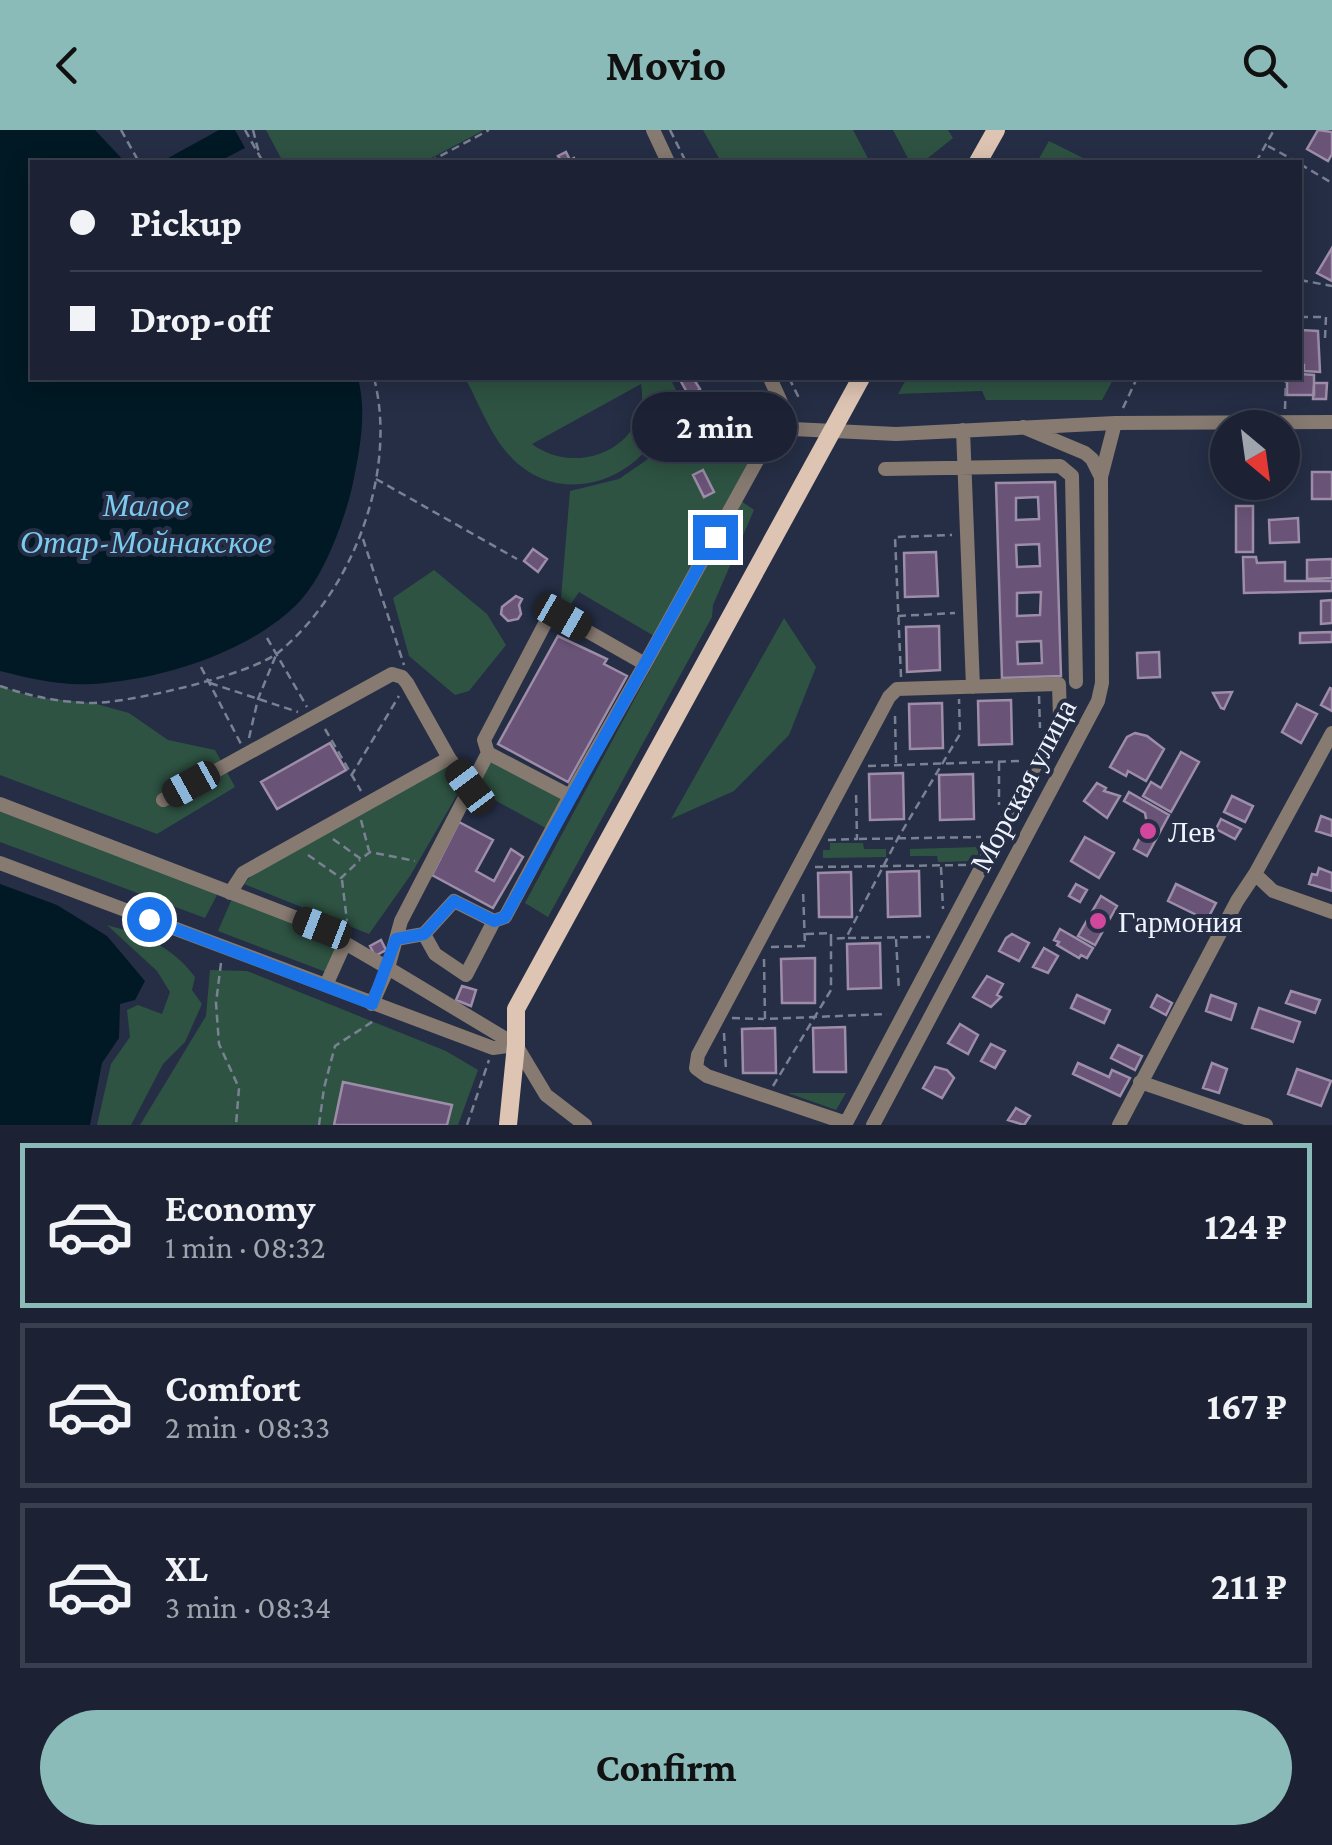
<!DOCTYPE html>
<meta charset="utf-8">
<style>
body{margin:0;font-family:"Crimson Pro",serif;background:#292f40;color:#f1f3f6;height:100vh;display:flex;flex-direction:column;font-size:38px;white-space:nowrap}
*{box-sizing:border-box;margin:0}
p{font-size:32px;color:#a0a4ac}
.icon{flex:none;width:55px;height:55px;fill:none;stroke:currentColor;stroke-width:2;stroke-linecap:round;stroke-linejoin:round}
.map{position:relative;height:995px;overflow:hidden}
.side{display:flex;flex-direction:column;background:#1c2234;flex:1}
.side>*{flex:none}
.guide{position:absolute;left:30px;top:30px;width:1272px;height:220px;border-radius:0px;box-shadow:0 5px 25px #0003,0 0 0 2px #3a3f4f;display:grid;align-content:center;height:220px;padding:0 40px;background:#1c2234}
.needle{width:65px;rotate:151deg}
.fabs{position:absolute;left:1210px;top:280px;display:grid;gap:20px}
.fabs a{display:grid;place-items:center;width:90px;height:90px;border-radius:50%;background:#1c2234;box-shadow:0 5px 25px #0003,0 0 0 2px #3a3f4f;font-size:50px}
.end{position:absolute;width:45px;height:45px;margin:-22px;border:12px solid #1a73e8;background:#fff;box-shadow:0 0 0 5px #fff}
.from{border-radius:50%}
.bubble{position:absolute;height:70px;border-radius:35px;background:#1c2234;box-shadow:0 5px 25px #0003,0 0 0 2px #3a3f4f;font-size:32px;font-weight:700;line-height:70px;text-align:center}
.car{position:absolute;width:30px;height:60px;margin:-30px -15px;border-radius:12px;box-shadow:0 0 8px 2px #0007;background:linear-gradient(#222 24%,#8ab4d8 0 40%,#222 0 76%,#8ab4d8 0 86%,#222 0)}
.guide b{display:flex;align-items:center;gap:35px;height:95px;font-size:38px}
.guide b+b{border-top:2px solid #3a3f4f}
.guide i{width:25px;height:25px;background:#f1f3f6}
ul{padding:18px 0 0;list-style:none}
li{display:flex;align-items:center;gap:30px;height:165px;margin:0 20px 15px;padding:0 20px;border:5px solid #3a3f4f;border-radius:0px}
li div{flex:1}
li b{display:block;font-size:38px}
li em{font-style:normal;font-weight:700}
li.current{border-color:#8bbbb9}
li>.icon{width:90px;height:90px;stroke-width:1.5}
.action{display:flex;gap:20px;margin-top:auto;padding:20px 40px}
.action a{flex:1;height:115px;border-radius:60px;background:#8bbbb9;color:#111;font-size:40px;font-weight:700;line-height:115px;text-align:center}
header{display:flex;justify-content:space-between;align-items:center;height:130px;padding:0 40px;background:#8bbbb9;color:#111;font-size:45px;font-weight:700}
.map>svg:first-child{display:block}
.green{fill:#2e5343;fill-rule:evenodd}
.water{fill:#011924}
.building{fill:#695377;stroke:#9d8da8;stroke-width:2.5;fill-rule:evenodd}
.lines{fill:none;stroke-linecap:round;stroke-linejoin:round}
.path{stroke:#7a8192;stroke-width:2.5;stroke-dasharray:8 5;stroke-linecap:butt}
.minor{stroke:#867a71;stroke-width:14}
.major{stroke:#dec4b3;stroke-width:18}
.route{stroke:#1a73e8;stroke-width:12}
.hotel-dot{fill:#d1479c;stroke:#252e45;stroke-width:4}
.labels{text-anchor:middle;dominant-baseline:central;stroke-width:8;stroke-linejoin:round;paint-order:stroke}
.street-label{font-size:30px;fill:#eff3fd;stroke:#252e45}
.poi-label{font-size:30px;fill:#eff3fd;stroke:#252e45;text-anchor:start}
.water-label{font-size:32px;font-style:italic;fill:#7bcbef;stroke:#252e45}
</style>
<header><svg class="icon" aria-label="back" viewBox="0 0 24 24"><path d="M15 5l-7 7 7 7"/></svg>Movio<svg class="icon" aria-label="search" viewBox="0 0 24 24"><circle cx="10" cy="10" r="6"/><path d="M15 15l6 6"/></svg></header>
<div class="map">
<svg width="1332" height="995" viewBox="0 0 1332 995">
<rect width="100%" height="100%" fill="#252e45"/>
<path class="green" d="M266,0h218l-60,32h-141z
M703,0h150l17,32h-149z
M893,0h55l5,8 -30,24h-13z
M1049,11l42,21h-54z
M465,248h205l9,18 -13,7c0,7 1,17 -2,23 -2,6 -9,13 -13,18 -34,45 -99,57 -140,13 -20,-20 -32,-54 -46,-79zM641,254c11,61 -62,95 -109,60z
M907,248h207l-12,22h-116l-4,-9 -84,3z
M711,271h65l-1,12 -121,223 -75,-44 -8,12 -10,-6 9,-107 49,-12 29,-20 21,-33z
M741,371l13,9 -41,95 -1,12 -164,300 -23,-14z
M434,440l53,44 19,31 -37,46 -14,4 -46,-39 -16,-58z
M784,488l32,49 -27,68 -55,56 -63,28z
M0,556l33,11 60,6 36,10 39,27 47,10 20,37 -78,47 -157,-59z
M488,623l82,43 -19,35 -80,-44z
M448,635l13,23 -51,88 -41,58 -125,-50 12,-13z
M0,675l196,74 21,16 -12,23 -205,-76z
M830,713h33l1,6h22v8l-63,1v-8h7z
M978,717v8h-6v6l-34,1 -1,-6h-27v-7z
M234,764l88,34 16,17 -12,27 -108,-41z
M107,795c36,10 65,21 88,52l-3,13 10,14 -17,38 -22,22 -32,61h-34l14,-61 19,-27 -3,-27 11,-5 24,9 8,-22 -13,-21z
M210,840l37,1 199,80 32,19 -20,55h-318l66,-109z
M788,963h58l-10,17z"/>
<path class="water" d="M0,0h95l30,32h-93v216h326c9,35 2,70 -5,105 -8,36 -28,91 -53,118 -48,51 -140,79 -209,83 -30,2 -63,-6 -91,-13z
M219,0h16l10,18 -27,14h-57z
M0,754l57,21 50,31 38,45 -10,19 -15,4 -1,34 -17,25 -12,62h-90z"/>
<path class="building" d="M1318,0l14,2v22l-4,7 -21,-12z
M566,22l4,8 4,-2 2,4h-14l-4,-6z
M1332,118v33l-15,-8z
M1300,200l18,1 2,41 -16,-1v-6h-4z
M1300,244l14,1v20h-27v-17h13z
M679,248h14l7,11 -4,3 3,5 -7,4z
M1314,253h13l-1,16h-13z
M703,340l11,22 -10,5 -11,-22z
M1312,342h20v27h-20z
M1055,352l6,194 -59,2 -6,-195zM1038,367l1,22 -23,1v-22zM1039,414l1,22 -23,1 -1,-22zM1041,462l-1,23 -23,1v-23zM1041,511l1,22 -24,1 -1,-22z
M1236,376h17v46h-17z
M1298,388l1,24 -29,1 -1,-23z
M533,419l14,10 -9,13 -14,-11z
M936,422l2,44 -33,1 -1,-44z
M1243,427h13l1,6 28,-1v19h47v10l-88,2z
M1332,429v19l-25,1v-19z
M516,466l6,3 -3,6 2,9 -3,5 -10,2 -7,-7 1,-7z
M1332,470v23l-11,1v-23z
M939,496l1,44 -33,2 -1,-45z
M1332,502v10l-32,1v-10z
M558,506l49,23 -3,5 23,12 -59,106 -70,-38z
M1159,522l1,25 -22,1 -1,-25z
M1330,558l2,1v22l-11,-6z
M1232,562l-8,17 -3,-1 -8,-15z
M1011,570l1,44 -33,1 -1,-44z
M942,573l1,45 -33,1 -1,-45z
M1297,574l20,10 -16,29 -19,-11z
M1135,603l12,3 17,13 -18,32 -18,-10 -2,5 -16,-9 17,-30z
M330,613l16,27 -69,39 -16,-27z
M1181,622l18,10 -28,50 -28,-16 8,-14 10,6z
M903,643l1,46 -34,1 -1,-46z
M973,644l1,45 -34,1 -1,-45z
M1097,653l9,5 -2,3 16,5 -13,22 -23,-17z
M1129,662l40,23 -22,41 -13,-7 13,-25 -2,-11 -21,-12z
M1232,666l21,10 -8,16 -21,-10z
M1321,686l11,4v16l-16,-5z
M1221,689l20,10 -6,10 -19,-10z
M459,692l34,18 -17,31 18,10 17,-32 12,8 -30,51 -61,-33z
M1085,707l29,16 -15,25 -28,-17z
M1319,738l13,5v18l-23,-7 3,-10 5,1z
M919,741l1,45 -32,1 -1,-45z
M851,742l1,45h-33l-1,-44z
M1076,754l11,6 -7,12 -11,-6z
M1176,754l40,19 -9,17 -39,-19z
M1101,766l16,10 -22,39 -17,-9z
M1060,799l33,19 -6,10 -6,-3 -2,3 -22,-13 2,-3 -5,-2z
M1012,804l17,9 -10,18 -20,-10 7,-13z
M381,810l5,10 -11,6 -5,-10z
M880,813l1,45 -33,1 -1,-45z
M1044,818l14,8 -10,17 -15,-6z
M815,828v45h-33l-1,-44z
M987,846l16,8 -6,11 4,2 -10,10 -18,-10z
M462,856l14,4 -5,16 -15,-6z
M1291,861l29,9 -5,13 -29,-10z
M1077,865l33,15 -6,13 -33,-15z
M1157,865l15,8 -6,12 -15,-8z
M1211,865l25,9 -5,16 -25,-9z
M1259,878l41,14 -7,20 -41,-14z
M960,894l18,11 -10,19 -20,-11z
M845,897l1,45h-32l-1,-44z
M775,898l1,45h-33l-1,-44z
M991,914l14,7 -10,17 -14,-7z
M1118,915l24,11 -7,14 -24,-12z
M1078,933l31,14 3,-7 18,8 -10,18 -47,-22z
M1212,933l15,6 -8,24 -16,-5z
M935,937l12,3 7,8 -12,20 -19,-10z
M1297,939l34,12 -10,25 -33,-12z
M343,952l109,23 -5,20h-113z
M1016,978l14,8 -6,9 -16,-5z"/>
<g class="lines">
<path class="path" d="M121,0l18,32
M245,0l18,32
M253,0l6,23
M670,0l16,32
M1268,16l29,16
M429,32l60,-32
M1256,32l18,-32
M1300,34l32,19
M1300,150l32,6
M1300,187h26l-1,21
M789,248l10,20
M1123,278l14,-30
M1285,279l1,-31
M376,349l141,80
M363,409l41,126
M898,486l57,-3
M267,508l40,69
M201,537l40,77
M901,547l-6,-140 57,-2
M210,553l88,29
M0,556c29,10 58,16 89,17 37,1 162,-28 190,-51 74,-61 119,-181 95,-274
M1039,566l1,32
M895,586l1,47
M325,599l36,62
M249,608l9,-39 18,-44
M999,633v42
M868,636l152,-5
M351,646l48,-80
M361,690l8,31
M333,709l28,20 9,-7 45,9
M859,709l122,-2
M828,710l29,-1 -1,-48
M308,725l33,23 19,-18
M815,737l152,-2
M941,737l2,42
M342,750l5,41
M806,804l25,-1v6
M848,808l82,-1
M896,809l3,52
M771,817l34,-1 -2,-57
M764,829l1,60 122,-5
M221,833l-5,40 3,41 20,44 -3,37
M732,888l32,1
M724,903l2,37
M773,956l58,-96v-51l15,-1 52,-100 62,-104 -1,-35
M319,995l5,-37 11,-42 40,-26
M467,995l22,-65"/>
<path class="minor" d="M653,0l15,32
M770,248l23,51 103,5 219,-11 217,-1
M963,300l10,257
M885,339l175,-3 12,10 4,206
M1101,347l14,-54
M645,534l140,-254
M1059,554l1,35 -214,404 -139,-47 -11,-8 2,-13 191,-358 8,-8z
M488,623l82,43 75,-132 -86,-49 -10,1 -65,124 4,13 -87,168 -13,47 128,77 30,50 39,30
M163,670l229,-126 10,3 5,6 42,75 22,29
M0,674l341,131 4,8 43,25 -16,36
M0,733l493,185 22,-3
M1255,744l18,17 59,21
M230,763l13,-20 206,-115
M494,791l11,-4 65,-121
M396,809l28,-5 30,-33 40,20 -28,54 -31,-21 -11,-20
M326,855l19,-42
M1140,952l126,43
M873,995l225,-424 4,-18 -1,-206 -9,-18 -7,-6 -62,-26
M1119,995l118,-224 18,-27 77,-141"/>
<path class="major" d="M978,32l18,-32
M508,995l8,-80v-36l345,-631"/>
</g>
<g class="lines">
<path class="route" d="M149,789l223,85 24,-65 28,-5 30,-33 40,20 11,-4 210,-380"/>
</g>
<g class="hotel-dot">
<circle cx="1148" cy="701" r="10"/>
<circle cx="1098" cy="791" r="10"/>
</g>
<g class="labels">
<g class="street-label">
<text transform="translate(1023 655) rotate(-62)">Морская улица</text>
</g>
<g class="poi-label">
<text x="1168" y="701">Лев</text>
<text x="1118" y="791">Гармония</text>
</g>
<g class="water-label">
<text x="146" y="375">Малое<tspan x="146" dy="37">Отар-Мойнакское</tspan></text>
</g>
</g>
</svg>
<div class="fabs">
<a><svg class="needle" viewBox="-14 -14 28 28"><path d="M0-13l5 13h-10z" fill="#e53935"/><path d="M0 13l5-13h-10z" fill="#a0a4ac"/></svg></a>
</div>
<i class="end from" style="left:149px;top:789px"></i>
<i class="end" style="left:715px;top:407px"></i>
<div class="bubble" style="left:632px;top:262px;width:165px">2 min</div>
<i class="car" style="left:563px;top:487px;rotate:120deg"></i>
<i class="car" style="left:191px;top:654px;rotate:241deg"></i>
<i class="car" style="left:470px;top:657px;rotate:323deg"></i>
<i class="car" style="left:322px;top:798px;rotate:291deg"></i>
<div class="guide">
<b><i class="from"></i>Pickup</b>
<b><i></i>Drop-off</b>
</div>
</div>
<section class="side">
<ul>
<li class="current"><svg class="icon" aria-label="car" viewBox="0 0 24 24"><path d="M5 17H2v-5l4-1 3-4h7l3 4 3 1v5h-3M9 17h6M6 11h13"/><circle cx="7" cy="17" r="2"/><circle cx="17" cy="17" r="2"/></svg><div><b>Economy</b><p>1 min · 08:32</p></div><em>124 ₽</em></li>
<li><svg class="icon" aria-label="car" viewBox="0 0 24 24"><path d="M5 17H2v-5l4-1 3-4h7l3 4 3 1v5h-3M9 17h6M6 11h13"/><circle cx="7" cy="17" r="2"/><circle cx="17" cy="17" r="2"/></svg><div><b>Comfort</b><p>2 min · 08:33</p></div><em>167 ₽</em></li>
<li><svg class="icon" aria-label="car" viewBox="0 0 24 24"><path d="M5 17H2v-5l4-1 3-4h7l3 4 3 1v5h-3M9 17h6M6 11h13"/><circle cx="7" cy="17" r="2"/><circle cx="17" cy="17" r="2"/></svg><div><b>XL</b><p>3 min · 08:34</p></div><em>211 ₽</em></li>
</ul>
<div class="action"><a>Confirm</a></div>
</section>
